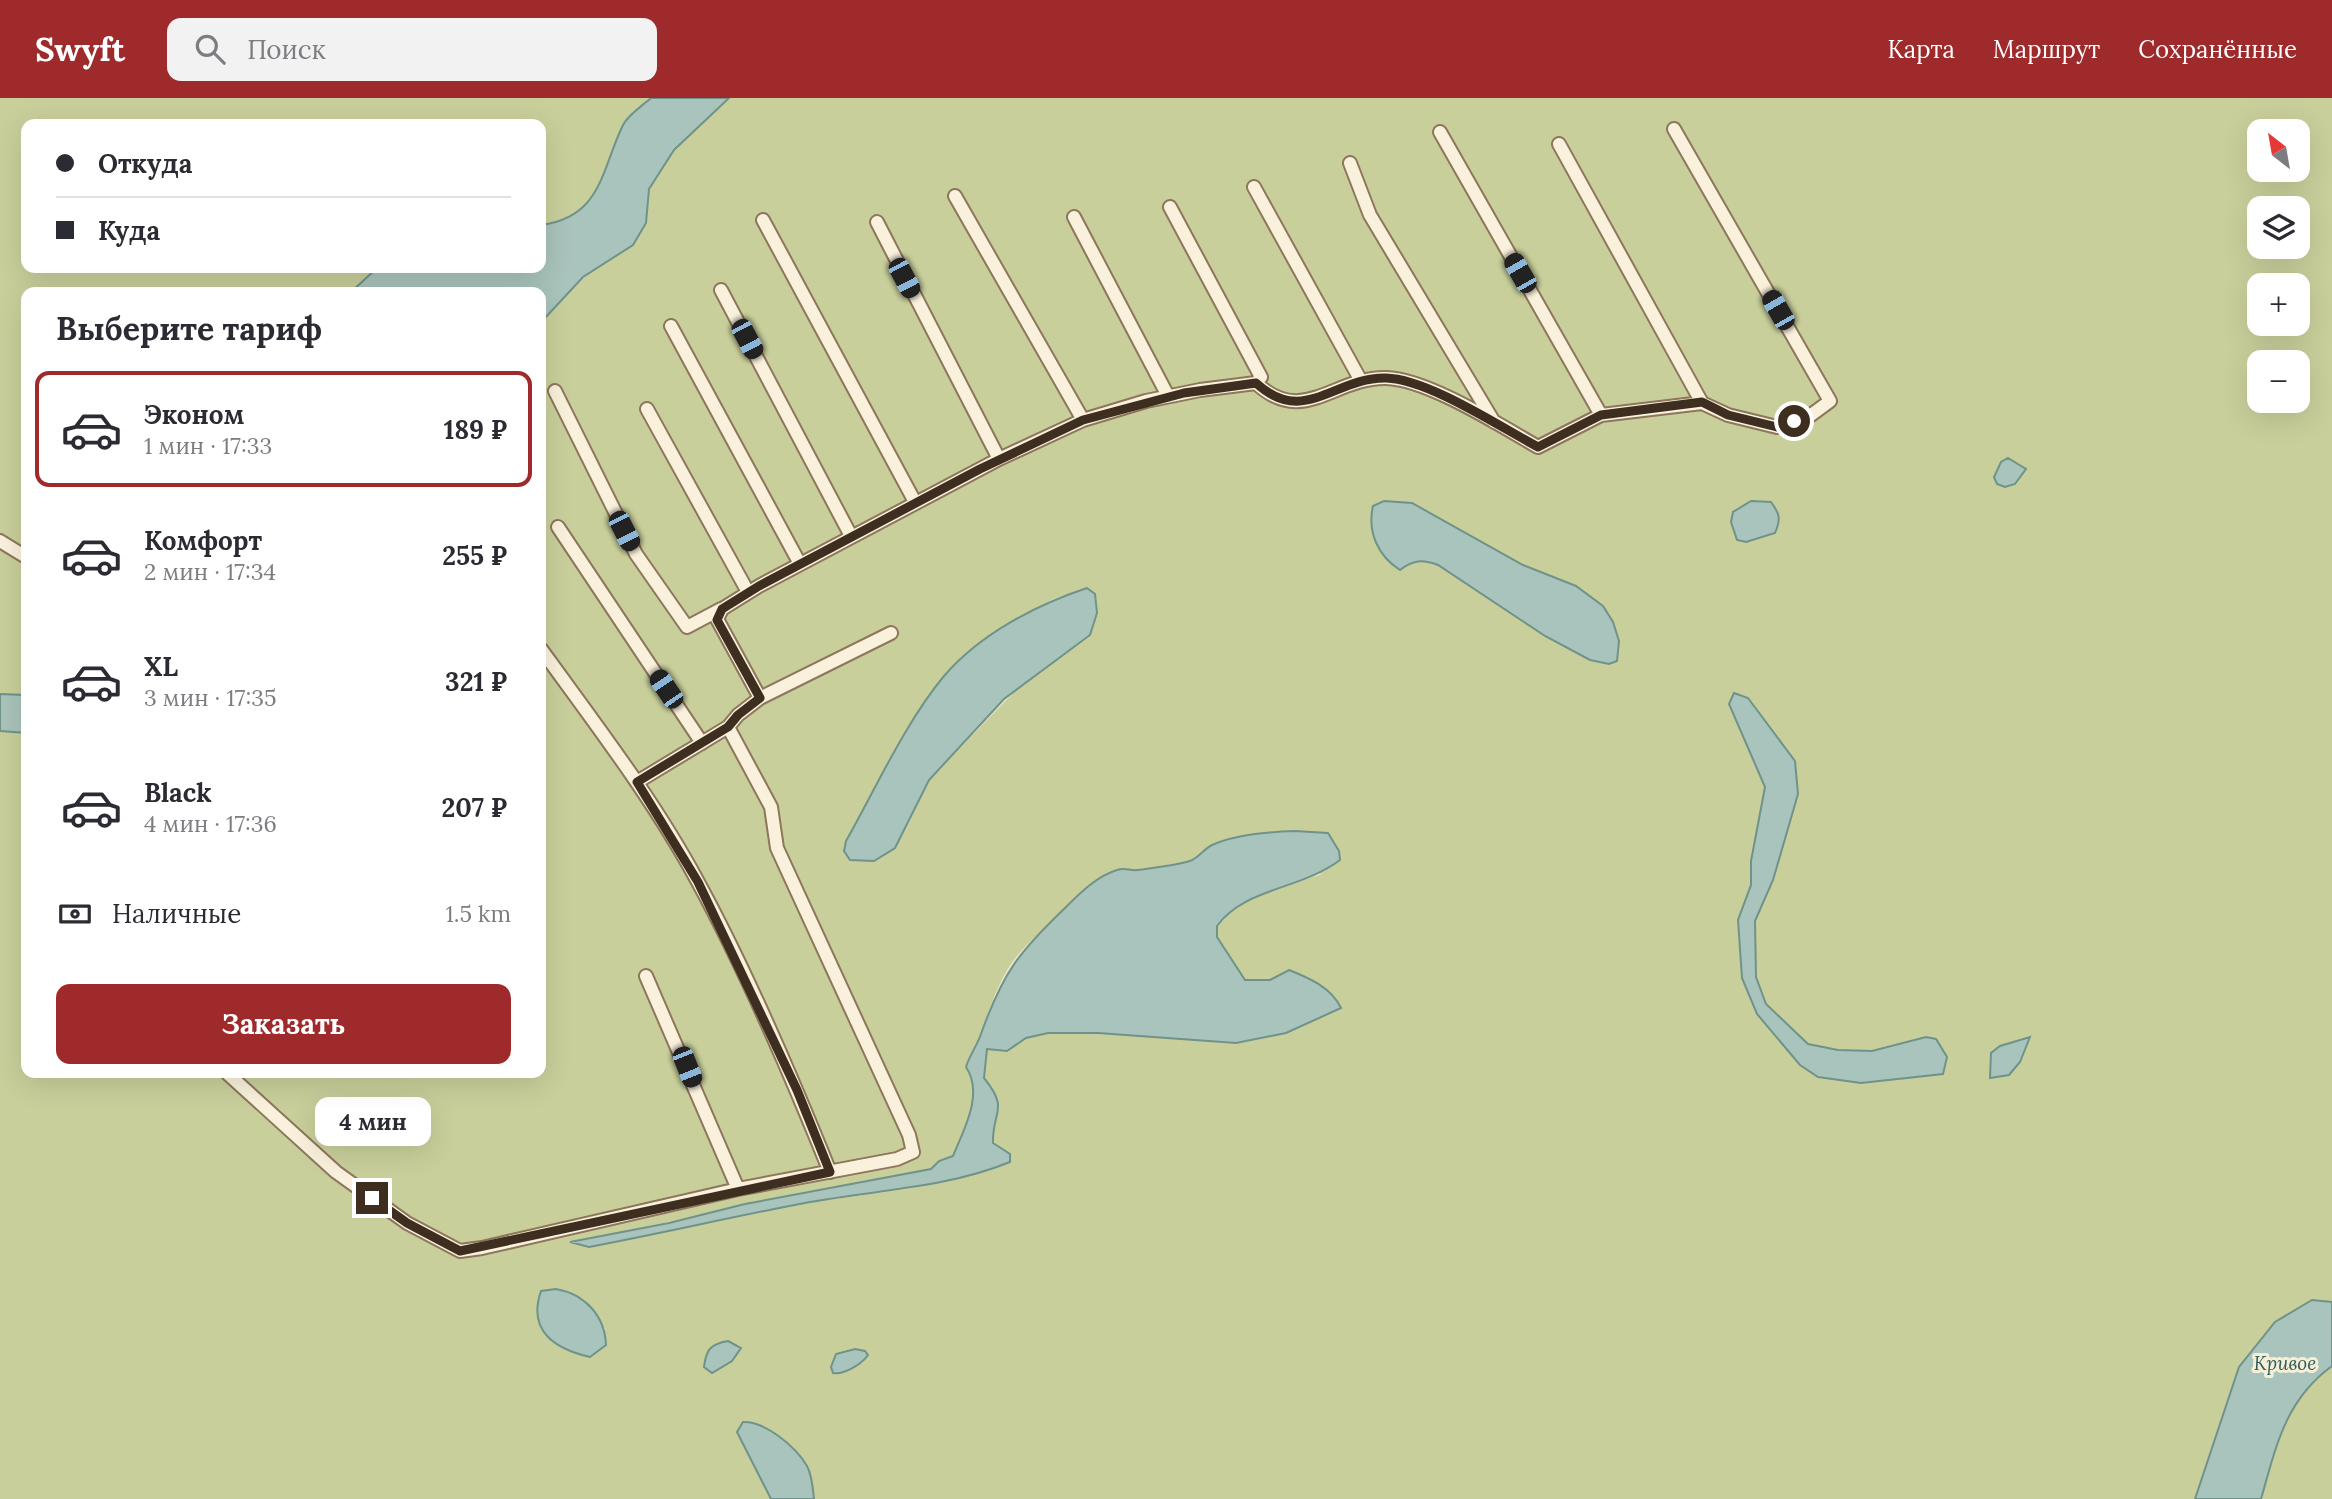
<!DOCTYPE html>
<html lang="ru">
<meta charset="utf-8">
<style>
body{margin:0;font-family:Lora,serif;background:#f2f2f3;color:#2b2b33;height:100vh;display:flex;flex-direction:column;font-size:26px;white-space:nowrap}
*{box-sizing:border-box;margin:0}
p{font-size:23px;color:#7c7c81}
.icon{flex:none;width:38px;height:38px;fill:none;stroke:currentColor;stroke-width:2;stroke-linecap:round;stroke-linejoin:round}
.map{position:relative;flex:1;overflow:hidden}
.details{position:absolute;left:21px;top:189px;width:525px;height:791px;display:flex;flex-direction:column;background:#fff;border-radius:14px;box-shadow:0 7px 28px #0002}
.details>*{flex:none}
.top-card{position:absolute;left:21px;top:21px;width:525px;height:154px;border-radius:14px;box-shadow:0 7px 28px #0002;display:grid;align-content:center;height:154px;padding:0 35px;background:#fff}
.needle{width:46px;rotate:329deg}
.fabs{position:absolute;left:2247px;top:21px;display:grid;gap:14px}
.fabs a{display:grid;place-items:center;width:63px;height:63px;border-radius:14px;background:#fff;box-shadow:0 7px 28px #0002;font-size:35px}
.end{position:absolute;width:32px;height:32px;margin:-16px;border:9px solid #3d2e20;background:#fff;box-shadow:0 0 0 4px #fff}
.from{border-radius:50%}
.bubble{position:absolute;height:49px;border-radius:14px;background:#fff;box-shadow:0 7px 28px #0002;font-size:23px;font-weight:700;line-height:49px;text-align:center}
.car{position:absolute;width:21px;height:42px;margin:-21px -10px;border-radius:9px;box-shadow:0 0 5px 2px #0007;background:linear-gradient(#222 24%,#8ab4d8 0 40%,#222 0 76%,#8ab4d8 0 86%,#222 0)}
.top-card b{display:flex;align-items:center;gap:24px;height:66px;font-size:26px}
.top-card b+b{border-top:2px solid #e1e1e2}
.top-card i{width:18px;height:18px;background:#2b2b33}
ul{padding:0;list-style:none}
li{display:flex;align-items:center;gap:21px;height:116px;margin:0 14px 10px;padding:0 21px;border:4px solid transparent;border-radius:14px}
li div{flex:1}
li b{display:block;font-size:26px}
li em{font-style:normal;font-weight:700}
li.active{border-color:#9e2a2b}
li>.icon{width:63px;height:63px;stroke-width:1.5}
h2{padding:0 35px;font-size:32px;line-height:84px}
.pay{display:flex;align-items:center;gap:18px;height:77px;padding:0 35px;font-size:26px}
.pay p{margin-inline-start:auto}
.cta{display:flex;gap:14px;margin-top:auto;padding:14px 35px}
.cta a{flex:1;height:80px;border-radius:14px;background:#9e2a2b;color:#fff;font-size:28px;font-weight:700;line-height:80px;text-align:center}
header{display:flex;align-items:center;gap:42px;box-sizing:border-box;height:98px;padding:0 35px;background:#9e2a2b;color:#fff}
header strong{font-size:33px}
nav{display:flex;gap:38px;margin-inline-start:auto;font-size:24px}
.search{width:490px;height:63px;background:#f2f2f3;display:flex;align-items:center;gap:18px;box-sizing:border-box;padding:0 24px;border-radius:14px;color:#7c7c81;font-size:26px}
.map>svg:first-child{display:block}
.green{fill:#c9cf9b;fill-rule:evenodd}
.water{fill:#a9c4bc;stroke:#6f938a;stroke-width:2}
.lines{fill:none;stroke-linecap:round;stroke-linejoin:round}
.minor-casing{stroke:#8d765c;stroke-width:16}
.minor{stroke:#faf1dc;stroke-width:12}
.route{stroke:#3d2e20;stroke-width:9}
.labels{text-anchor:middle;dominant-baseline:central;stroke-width:6;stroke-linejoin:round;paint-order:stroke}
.water-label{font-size:19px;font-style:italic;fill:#2f5d5a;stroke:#f7eed8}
</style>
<header>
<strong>Swyft</strong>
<div class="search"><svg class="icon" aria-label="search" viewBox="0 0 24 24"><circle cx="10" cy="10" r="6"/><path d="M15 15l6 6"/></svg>Поиск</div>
<nav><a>Карта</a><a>Маршрут</a><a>Сохранённые</a></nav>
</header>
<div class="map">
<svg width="2332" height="1401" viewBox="0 0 2332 1401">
<rect width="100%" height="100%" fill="#f0e4c8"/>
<path class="green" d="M0,0h651c-9,8 -23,17 -28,27 -22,45 -21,92 -82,100v-101h-515v144h351l-26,24h-325v403l-26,-1z
M729,0h1603v1204l-20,-2 -73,67 -44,132h-1381l-2,-13 -75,-54 34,67h-771v-768l26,2v340h515v-755h4l38,-41 50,-33 13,-21 3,-34 25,-39zM2259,33h39v39h-39zM2259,110h39v39h-39zM2259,187h39v39h-39zM2259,264h39v39h-39zM1412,405l111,62 53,21 27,20 16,35 -10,23 -19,-4 -45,-24 -107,-71 -13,-5 -15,2zM1087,490l-66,97 -92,95 -23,49 39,-154 35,-33 71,-42zM1760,616l35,47 3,33 -25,86 -18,41 1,56 10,27 42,40 30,6 34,1 54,-14 10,2 -136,26 -58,-87 -4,-58 13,-35v-24l14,-74 -15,-37zM1210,748l112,28 -83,29 -22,24v10l28,43h25l19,-10c20,8 43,17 52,38l-55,25 -108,6 -80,-6h-50l-22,5 -19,13 -20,-2 -3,29c26,31 8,33 9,65l17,11 -20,16 -82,19 -96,13 -223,45 -17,-4 232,-51 127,-23 8,-8 14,-5c11,-27 31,-62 13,-89 4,-13 12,-22 16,-34 8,-28 20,-62 40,-83 25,-27 72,-58 103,-82l9,3 55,-10zM556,1191l28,10 22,31 -65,-38zM855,1251l10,2 -2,12 -15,5 -17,-1 5,-13z
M2332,1268v133h-71c15,-52 24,-99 71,-133z"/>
<path class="water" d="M651,0h78l-55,52 -25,39 -3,34 -13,22 -50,32 -38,41h-4v-26h-190l26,-24h164v-43c61,-8 60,-55 82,-100 5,-10 19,-19 28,-27z
M2008,360l18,11 -11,15 -10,3 -8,-3 -3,-7 7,-15z
M1384,403l28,2 111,62 53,21 27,20 10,16 6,19 -2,20 -8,3 -19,-4 -45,-24 -107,-71c-16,-6 -25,-5 -38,5 -22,-14 -33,-38 -27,-64z
M1751,403l20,1c9,12 10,17 4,31l-29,9 -9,-2 -6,-18 2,-10z
M1087,490l8,6 2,19 -7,22 -86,64 -75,81 -34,68 -21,13 -24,-1 -6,-9 2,-10c30,-53 59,-118 98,-165 36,-42 92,-71 143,-88z
M1734,595l14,5 47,63 3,33 -25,86 -18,41 1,56 10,27 42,40 30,6 34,1 54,-14 10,2 11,18 -4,17 -82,9 -43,-6 -18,-12 -43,-51 -15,-36 -4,-58 13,-35v-24l14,-74 -36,-83z
M0,596l26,1v38l-26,-2z
M1295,733l33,2 11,18 1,9c-40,30 -96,28 -123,66v11l28,43h25l19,-10c20,8 42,17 52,38l-55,25 -50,10 -138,-10h-50l-22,5 -19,13 -20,-2 -3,29c26,32 8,33 9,65l17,11v8c-64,26 -133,28 -200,40 -74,14 -147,31 -221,45l-19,-5 99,-19 76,-19 186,-35 8,-8 14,-5c11,-27 31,-62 13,-89 4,-13 11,-21 15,-33 22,-62 38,-82 85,-127 14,-14 31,-31 51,-37 8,-3 13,1 20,0 10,-1 45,-6 53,-9 8,-3 14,-12 22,-16 25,-11 56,-13 83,-14z
M2030,939l-10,25 -11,13 -19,3 1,-25 9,-7z
M556,1191c29,5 49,27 50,56l-16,12c-35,-8 -63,-26 -49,-66z
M2312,1202l20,2v64c-47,34 -56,81 -71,133h-66l44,-132 36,-45z
M728,1243l13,7 -9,13 -20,12 -8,-6c2,-17 6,-23 24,-26z
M855,1251l10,2 3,4c-6,9 -24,20 -35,18l-2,-6 5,-13z
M743,1324c22,-1 53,25 64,44 5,9 6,23 7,33h-43l-34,-67z"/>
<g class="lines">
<defs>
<path id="minor" d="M1440,34l161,283
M1559,46l143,259
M1350,65l20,52 124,207
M1254,89l107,194
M955,98l128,224
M1074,119l94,179
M763,122l152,282
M877,124l122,237
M721,192l130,246
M671,228l129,238
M1256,285c47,44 78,-6 130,-5 42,1 115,48 152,69l63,-32 101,-12 26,12 49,12 34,-12 19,-14 -156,-272
M555,293l81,163 51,73 34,-18
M647,311l101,183
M558,429l144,216
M0,443l26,16
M541,551c55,76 113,151 157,233 50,92 93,193 132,290
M760,600l131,-65
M637,684l91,-55
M646,878l92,213
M227,975l109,99 71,51 53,28 22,-3 256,-59 159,-30 16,-7 -4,-17 -132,-287 -6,-41 -43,-80 10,-12 22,-17 -43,-79 5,-10 37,-23 240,-127 84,-39 63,-19 54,-11 56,-7 5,-6 -91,-170"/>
</defs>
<use href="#minor" class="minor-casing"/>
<use href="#minor" class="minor"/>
</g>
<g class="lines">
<path class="route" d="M372,1100l35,25 53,28 370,-79 -33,-82 -99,-208 -61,-100 91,-55 10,-12 22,-17 -43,-78 5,-11 37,-23 221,-117 103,-49 101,-27 72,-10c48,44 78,-6 130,-5 42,1 114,49 152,69l63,-32 101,-13 26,13 49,12 17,-6"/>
</g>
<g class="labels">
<g class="water-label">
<text x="2285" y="1265">Кривое</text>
</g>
</g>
</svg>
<div class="fabs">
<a><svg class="needle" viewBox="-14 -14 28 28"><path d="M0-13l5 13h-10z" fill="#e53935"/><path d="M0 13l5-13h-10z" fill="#7c7c81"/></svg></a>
<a><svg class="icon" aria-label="layers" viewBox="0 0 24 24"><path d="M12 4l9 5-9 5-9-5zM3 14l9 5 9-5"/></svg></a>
<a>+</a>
<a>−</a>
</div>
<i class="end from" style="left:1794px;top:323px"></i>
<i class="end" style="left:372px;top:1100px"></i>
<div class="bubble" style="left:315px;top:999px;width:116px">4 мин</div>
<i class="car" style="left:1520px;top:175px;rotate:330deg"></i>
<i class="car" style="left:904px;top:180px;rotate:152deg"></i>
<i class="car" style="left:1778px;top:212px;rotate:330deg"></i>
<i class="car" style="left:747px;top:241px;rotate:152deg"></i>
<i class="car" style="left:624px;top:433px;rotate:153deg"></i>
<i class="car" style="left:666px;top:591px;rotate:326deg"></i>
<i class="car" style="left:687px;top:969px;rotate:158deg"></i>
<div class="top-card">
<b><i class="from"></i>Откуда</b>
<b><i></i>Куда</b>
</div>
<section class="details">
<h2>Выберите тариф</h2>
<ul>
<li class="active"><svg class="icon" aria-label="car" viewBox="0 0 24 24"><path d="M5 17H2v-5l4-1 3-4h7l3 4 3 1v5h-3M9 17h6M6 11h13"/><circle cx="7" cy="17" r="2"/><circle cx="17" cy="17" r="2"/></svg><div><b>Эконом</b><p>1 мин · 17:33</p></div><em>189 ₽</em></li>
<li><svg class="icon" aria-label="car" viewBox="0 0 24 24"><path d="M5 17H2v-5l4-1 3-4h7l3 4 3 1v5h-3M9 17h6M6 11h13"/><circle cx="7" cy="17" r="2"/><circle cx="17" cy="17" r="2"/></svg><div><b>Комфорт</b><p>2 мин · 17:34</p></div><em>255 ₽</em></li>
<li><svg class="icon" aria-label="car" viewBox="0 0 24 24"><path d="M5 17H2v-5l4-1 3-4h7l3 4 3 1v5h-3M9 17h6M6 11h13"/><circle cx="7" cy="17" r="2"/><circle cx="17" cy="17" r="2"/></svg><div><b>XL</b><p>3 мин · 17:35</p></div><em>321 ₽</em></li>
<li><svg class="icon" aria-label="car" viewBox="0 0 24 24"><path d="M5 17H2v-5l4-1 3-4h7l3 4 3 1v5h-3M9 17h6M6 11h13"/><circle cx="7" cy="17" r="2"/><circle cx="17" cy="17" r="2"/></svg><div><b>Black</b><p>4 мин · 17:36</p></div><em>207 ₽</em></li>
</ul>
<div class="pay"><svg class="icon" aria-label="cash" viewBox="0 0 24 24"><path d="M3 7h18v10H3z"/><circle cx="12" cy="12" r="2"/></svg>Наличные<p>1.5 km</p></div>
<div class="cta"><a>Заказать</a></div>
</section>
</div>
